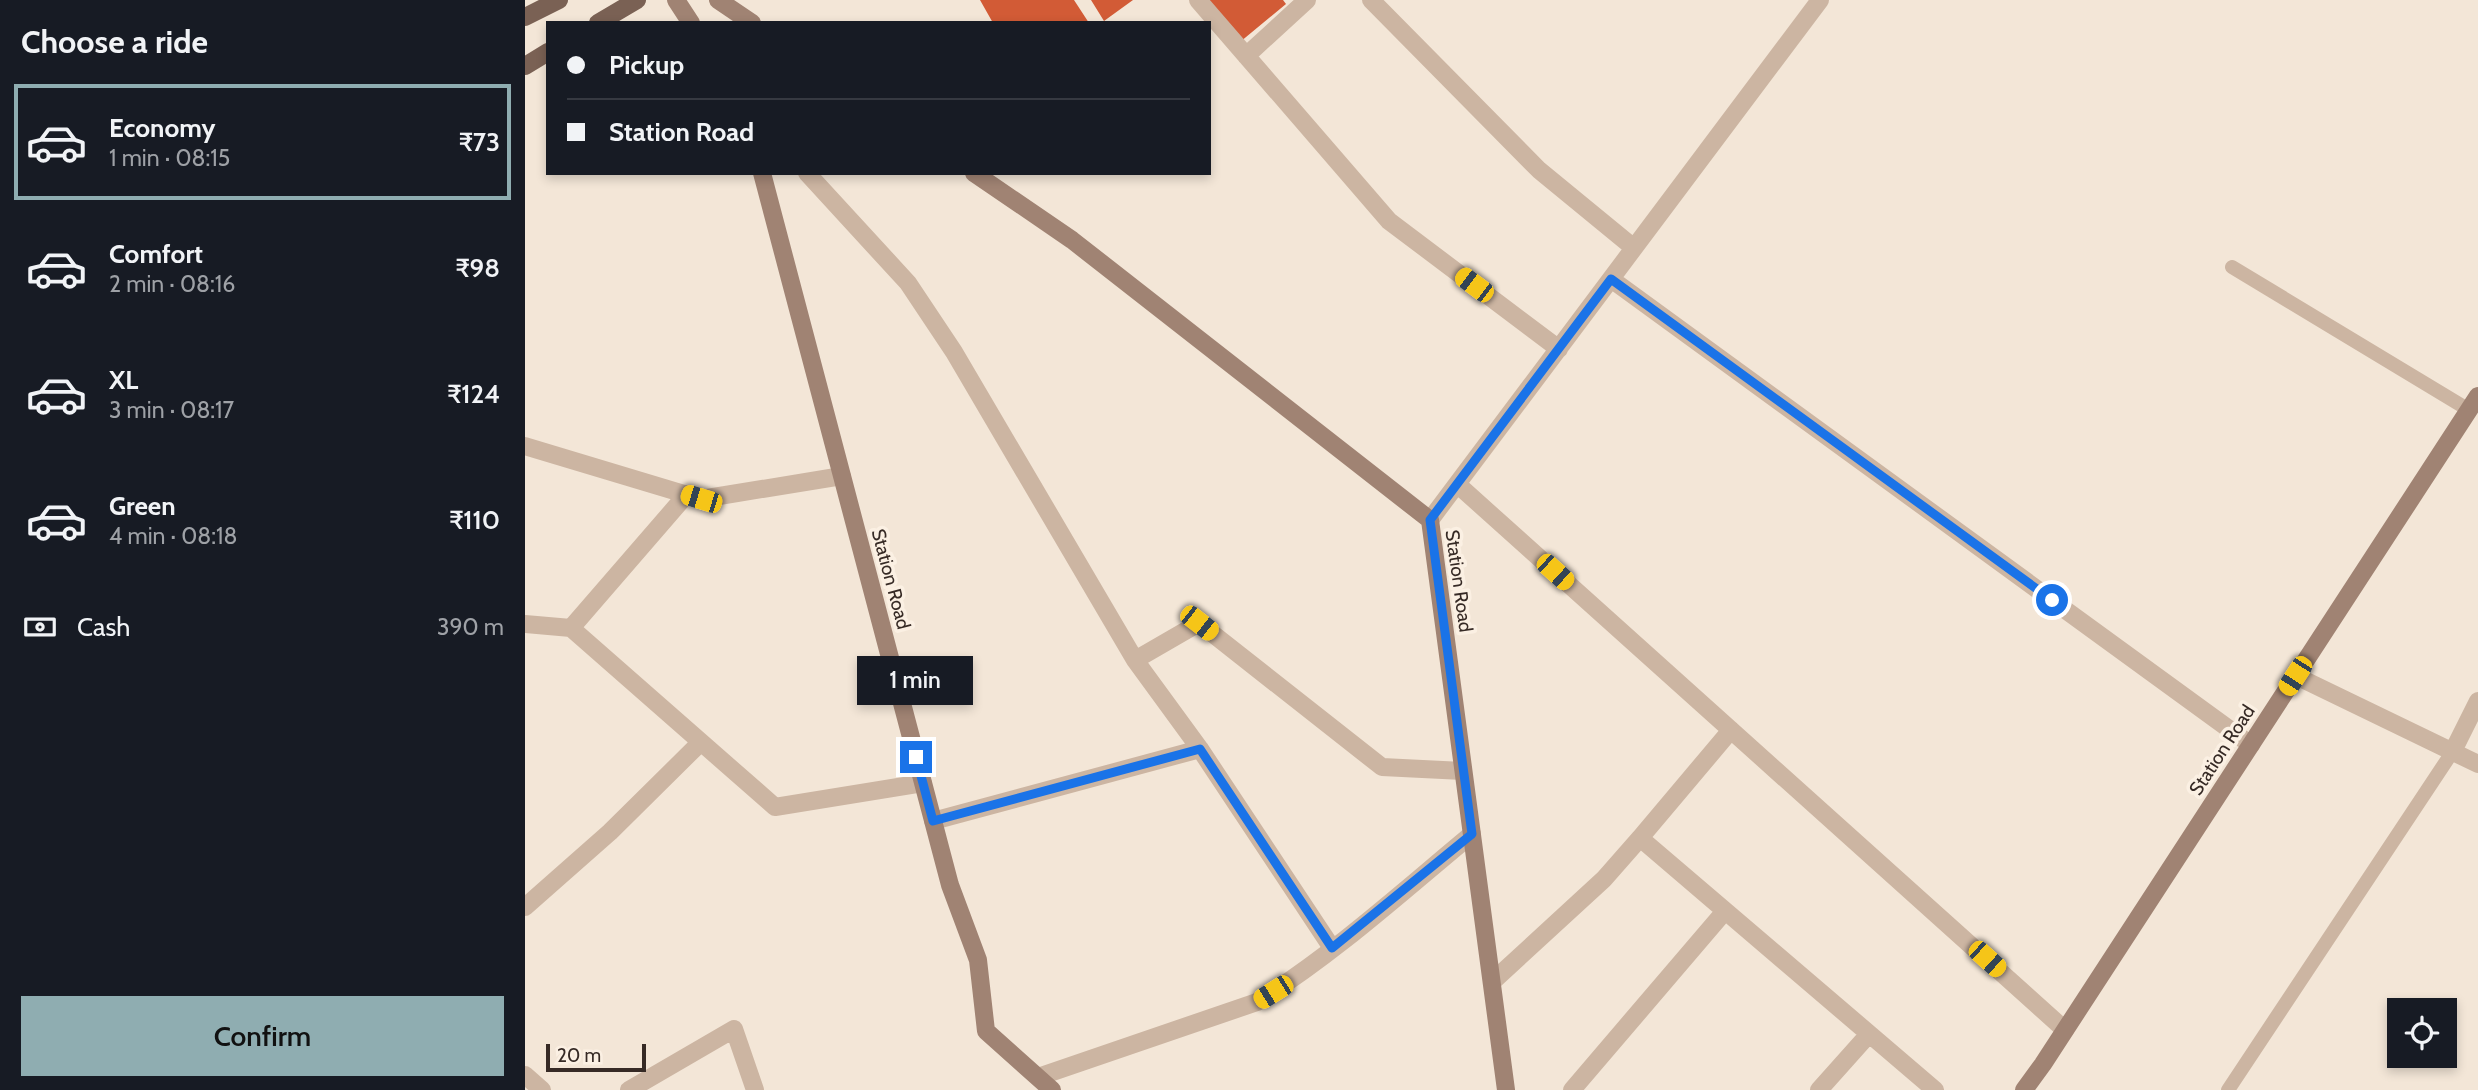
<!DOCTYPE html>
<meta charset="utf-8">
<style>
body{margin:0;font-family:Cabin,sans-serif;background:#242831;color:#f1f3f6;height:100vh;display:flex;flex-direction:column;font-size:26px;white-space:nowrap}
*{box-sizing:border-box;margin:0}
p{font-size:23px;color:#9ea1a6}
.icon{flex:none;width:38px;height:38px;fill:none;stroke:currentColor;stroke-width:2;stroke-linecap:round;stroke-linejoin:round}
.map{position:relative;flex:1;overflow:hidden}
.side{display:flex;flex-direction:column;background:#171b24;width:525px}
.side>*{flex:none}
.banner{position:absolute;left:21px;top:21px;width:665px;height:154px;border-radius:0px;box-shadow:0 4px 10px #0003;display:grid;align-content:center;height:154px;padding:0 21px;background:#171b24}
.fabs{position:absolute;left:1862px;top:998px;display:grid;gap:14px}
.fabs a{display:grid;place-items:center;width:70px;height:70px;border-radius:0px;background:#171b24;box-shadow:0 4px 10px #0003;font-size:35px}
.scale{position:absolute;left:21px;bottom:18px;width:100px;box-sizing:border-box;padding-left:7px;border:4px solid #362a25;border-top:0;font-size:19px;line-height:24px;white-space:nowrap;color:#362a25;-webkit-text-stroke:5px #fbf0e3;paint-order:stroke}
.end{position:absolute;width:32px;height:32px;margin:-16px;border:9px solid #1a73e8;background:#fff;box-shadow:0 0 0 4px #fff}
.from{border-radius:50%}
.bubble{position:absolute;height:49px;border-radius:0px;background:#171b24;box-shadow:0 4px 10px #0003;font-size:23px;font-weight:600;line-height:49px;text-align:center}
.car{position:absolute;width:21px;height:42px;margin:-21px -10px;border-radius:9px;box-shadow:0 0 5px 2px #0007;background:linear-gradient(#f5c518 24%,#345 0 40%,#f5c518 0 76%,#345 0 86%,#f5c518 0)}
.banner b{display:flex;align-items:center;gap:24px;height:66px;font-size:26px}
.banner b+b{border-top:2px solid #363941}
.banner i{width:18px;height:18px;background:#f1f3f6}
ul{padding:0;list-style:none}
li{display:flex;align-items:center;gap:21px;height:116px;margin:0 14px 10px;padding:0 7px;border:4px solid transparent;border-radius:0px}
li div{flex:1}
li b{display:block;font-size:26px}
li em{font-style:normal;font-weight:600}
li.current{border-color:#8fadb1}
li>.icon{width:63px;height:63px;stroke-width:1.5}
h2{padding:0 21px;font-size:32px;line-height:84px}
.pay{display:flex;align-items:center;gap:18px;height:77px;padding:0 21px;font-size:26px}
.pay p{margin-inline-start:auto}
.cta{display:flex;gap:14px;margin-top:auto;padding:14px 21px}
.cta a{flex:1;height:80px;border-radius:0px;background:#8fadb1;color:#111;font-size:28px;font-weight:600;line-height:80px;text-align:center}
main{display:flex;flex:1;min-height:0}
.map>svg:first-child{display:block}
.building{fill:#d25b36}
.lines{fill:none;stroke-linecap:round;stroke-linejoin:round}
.lane{stroke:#ccb5a2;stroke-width:14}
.street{stroke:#ccb5a2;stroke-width:18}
.secondary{stroke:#a08373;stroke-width:18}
.primary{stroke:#7a6154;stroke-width:18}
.route{stroke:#1a73e8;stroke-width:9}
.labels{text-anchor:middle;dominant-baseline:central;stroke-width:7;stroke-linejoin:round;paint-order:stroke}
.street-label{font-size:19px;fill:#362a25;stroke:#fbf0e3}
</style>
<main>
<section class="side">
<h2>Choose a ride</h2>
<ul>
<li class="current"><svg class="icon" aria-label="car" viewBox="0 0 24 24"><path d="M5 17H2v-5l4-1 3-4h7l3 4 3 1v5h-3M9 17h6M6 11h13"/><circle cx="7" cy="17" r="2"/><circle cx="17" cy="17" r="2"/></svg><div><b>Economy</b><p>1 min · 08:15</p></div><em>₹73</em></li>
<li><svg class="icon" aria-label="car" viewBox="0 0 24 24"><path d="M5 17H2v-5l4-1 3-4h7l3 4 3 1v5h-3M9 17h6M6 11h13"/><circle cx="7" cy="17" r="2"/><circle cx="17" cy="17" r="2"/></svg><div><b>Comfort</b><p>2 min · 08:16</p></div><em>₹98</em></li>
<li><svg class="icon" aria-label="car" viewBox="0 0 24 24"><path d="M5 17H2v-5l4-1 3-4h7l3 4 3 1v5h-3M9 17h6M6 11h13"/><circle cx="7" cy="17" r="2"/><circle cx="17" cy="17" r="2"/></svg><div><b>XL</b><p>3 min · 08:17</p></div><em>₹124</em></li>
<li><svg class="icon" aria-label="car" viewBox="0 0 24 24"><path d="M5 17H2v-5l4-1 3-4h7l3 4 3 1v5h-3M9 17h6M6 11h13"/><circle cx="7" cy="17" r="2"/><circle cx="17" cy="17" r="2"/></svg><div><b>Green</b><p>4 min · 08:18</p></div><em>₹110</em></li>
</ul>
<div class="pay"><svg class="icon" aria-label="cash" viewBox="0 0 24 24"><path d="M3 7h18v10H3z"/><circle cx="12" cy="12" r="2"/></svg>Cash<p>390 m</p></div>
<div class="cta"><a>Confirm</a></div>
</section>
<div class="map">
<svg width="1953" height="1090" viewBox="0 0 1953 1090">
<rect width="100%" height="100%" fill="#f3e6d7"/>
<path class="building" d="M455,0h94l15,23h-96z
M566,0h42l-29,21z
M680,0h78l3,4 -46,38z"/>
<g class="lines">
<path class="lane" d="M1707,267l237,143
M1703,1090l225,-339"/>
<path class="street" d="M673,0l191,221 170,128
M846,0l168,170 95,78
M721,56l61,-56
M282,173l101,110 46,69 181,308 65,89 132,199
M1086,279l640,466
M0,446l176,53 141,-23
M932,484l608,546
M905,520l390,-520
M0,624l46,4 204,179 148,-24
M46,628l116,-134
M610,660l64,-37 183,144 81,4
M1771,676l182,88
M1928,751l25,-50
M408,821l267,-72
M1115,838l91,-108
M0,907l85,-75 91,-90
M968,981l111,-102 36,-41 295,252
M0,1075l17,15
M513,1077l219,-75c77,-48 145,-110 215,-168
M104,1090l105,-61 21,61
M1047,1090l153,-179
M1294,1090l50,-56"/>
<path class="secondary" d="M151,0l15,23
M193,0l34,23
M237,173l188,712 28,75 8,71 66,59
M449,173l98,67 358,280 76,570
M1499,1090l19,-26 435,-668"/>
<path class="primary" d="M0,17l34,-17
M73,23l39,-23
M0,66l23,-14"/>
</g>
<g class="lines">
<path class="route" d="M391,757l17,64 267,-72 132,199 140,-114 -42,-314 181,-241 441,321"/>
</g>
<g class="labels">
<g class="street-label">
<text transform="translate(366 579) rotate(75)">Station Road</text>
<text transform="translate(934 581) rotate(82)">Station Road</text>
<text transform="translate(1697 750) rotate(-57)">Station Road</text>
</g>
</g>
</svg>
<div class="fabs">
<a><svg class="icon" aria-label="locate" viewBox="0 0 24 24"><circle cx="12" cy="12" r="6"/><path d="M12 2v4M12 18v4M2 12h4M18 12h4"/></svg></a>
</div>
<div class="scale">20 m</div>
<i class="end from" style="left:1527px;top:600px"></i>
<i class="end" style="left:391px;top:757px"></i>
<div class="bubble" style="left:332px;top:656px;width:116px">1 min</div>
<i class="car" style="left:949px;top:285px;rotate:307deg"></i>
<i class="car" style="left:176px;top:499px;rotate:287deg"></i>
<i class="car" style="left:1030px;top:572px;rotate:132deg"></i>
<i class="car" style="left:674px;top:623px;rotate:128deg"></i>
<i class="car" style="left:1770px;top:676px;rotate:213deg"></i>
<i class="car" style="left:1462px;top:959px;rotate:132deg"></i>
<i class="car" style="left:748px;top:992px;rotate:238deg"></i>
<div class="banner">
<b><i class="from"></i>Pickup</b>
<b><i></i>Station Road</b>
</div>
</div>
</main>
